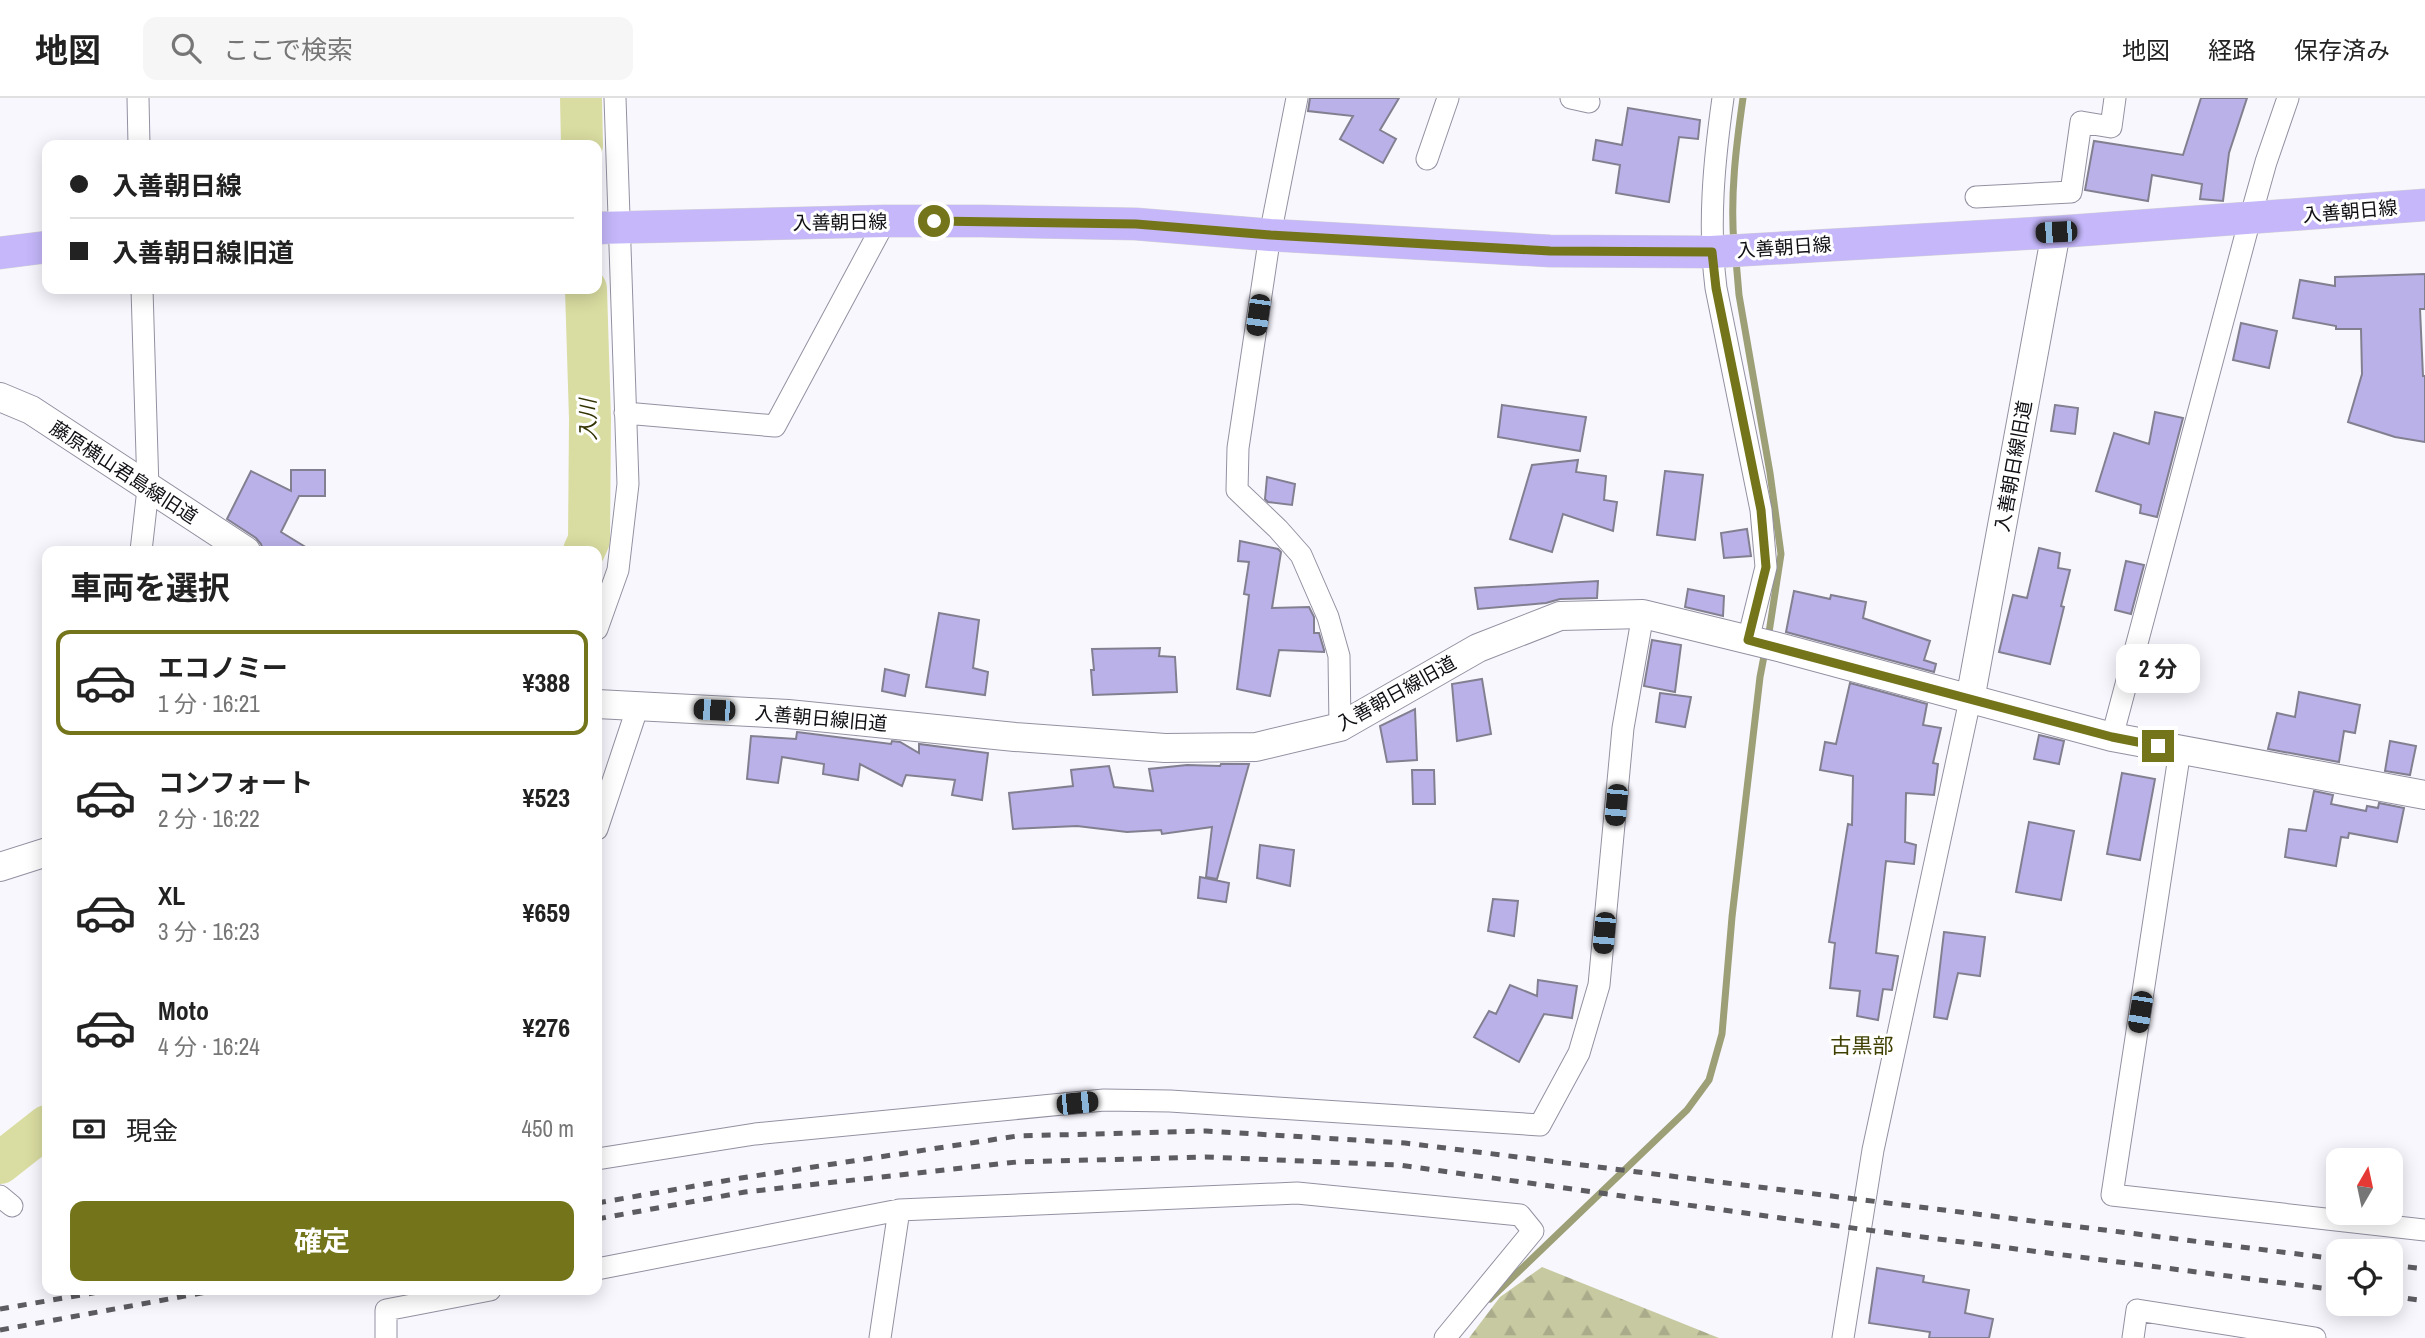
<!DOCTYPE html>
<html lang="ja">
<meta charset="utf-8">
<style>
body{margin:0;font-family:"Archivo Narrow","Noto Sans JP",sans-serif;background:#f6f6f6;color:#222;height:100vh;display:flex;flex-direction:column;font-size:26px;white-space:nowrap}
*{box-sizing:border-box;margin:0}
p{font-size:23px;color:#767676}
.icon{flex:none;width:38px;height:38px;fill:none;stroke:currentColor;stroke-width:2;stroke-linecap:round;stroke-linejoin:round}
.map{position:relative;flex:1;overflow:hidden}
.drawer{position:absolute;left:42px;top:448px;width:560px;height:749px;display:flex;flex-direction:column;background:#fff;border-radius:14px;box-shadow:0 4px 18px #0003}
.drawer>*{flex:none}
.banner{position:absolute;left:42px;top:42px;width:560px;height:154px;border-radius:14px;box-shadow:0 4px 18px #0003;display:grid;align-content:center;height:154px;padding:0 28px;background:#fff}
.needle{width:46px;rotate:9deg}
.tools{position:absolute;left:2326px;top:1050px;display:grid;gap:14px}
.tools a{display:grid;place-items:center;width:77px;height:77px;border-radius:14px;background:#fff;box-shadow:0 4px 18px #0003;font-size:35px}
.end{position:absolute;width:32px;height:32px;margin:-16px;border:9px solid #74751b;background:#fff;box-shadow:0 0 0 4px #fff}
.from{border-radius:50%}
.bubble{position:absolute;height:49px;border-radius:14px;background:#fff;box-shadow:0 4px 18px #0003;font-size:23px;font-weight:700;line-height:49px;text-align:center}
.car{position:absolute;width:21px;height:42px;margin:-21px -10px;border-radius:9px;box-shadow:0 0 5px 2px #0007;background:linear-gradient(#222 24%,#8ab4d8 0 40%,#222 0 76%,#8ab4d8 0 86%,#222 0)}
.banner b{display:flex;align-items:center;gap:24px;height:66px;font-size:26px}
.banner b+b{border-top:2px solid #e0e0e0}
.banner i{width:18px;height:18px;background:#222}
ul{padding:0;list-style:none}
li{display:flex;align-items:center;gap:21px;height:105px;margin:0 14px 10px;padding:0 14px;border:4px solid transparent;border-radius:14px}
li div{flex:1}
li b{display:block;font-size:26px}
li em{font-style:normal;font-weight:700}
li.current{border-color:#74751b}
li>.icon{width:63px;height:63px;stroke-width:1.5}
h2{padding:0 28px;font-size:32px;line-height:84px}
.pay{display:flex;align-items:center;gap:18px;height:77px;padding:0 28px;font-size:26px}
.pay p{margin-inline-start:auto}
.action{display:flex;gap:14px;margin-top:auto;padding:14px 28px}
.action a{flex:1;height:80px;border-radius:14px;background:#74751b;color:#fff;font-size:28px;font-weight:700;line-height:80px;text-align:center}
header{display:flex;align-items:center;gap:42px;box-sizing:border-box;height:98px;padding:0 35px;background:#fff;border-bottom:2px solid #e0e0e0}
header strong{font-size:33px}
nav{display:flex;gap:38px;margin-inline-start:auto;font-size:24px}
.search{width:490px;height:63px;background:#f6f6f6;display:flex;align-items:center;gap:18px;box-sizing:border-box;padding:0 24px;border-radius:14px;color:#767676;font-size:26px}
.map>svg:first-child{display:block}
.forest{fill:url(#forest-firs)}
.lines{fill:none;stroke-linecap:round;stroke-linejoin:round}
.stream{stroke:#9d9f77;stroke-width:7}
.river{stroke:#dadda1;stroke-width:42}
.building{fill:#bab1e9;stroke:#828090;stroke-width:2}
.street-casing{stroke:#9391a1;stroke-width:23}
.secondary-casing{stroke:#9391a1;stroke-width:30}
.primary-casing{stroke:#d4d4d5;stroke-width:33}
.street{stroke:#fff;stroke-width:21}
.secondary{stroke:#fff;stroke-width:28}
.primary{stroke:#c5b7fa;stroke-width:32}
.rail{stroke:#5c5c61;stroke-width:5;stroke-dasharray:9 9;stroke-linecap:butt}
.route{stroke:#74751b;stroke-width:9}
.labels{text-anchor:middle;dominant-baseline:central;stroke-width:6;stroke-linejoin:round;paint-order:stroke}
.street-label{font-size:19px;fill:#0f0f14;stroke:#fff}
.water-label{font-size:21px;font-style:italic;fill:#333303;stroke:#fff}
.neighbourhood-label{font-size:21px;fill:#3f4000;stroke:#fff}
</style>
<header>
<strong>地図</strong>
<div class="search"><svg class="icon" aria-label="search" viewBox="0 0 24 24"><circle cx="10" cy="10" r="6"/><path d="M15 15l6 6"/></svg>ここで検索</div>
<nav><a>地図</a><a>経路</a><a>保存済み</a></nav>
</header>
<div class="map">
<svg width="2425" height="1240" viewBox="0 0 2425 1240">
<defs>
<pattern id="forest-firs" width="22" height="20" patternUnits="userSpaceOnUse" patternTransform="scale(1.75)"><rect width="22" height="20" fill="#c7c9a1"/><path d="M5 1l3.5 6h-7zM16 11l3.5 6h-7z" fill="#aaab8a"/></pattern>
</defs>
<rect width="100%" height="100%" fill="#f8f7fe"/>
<path class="forest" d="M1542,1169l177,71h-250l31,-41z"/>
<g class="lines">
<path class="stream" d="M1734,147c-4,-50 2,-98 9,-147
M1736,162l3,35 31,178 11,81 -13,85
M1490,1201l197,-189 22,-30 13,-46 10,-117 28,-240 5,-26"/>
<path class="river" d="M581,0l1,47
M584,453l5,-11 1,-121 -4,-130
M0,1065l47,-37"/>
</g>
<path class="building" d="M1310,0h89l-19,32 16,9 -13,24 -43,-24 13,-23 -45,-5z
M2201,0h46l-18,55 -6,48 -23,-2 2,-15 -50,-9 -4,26 -63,-11 9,-49 89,14z
M1628,10l72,12 -2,19 -19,-2 -10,65 -53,-9 4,-28 -27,-5 3,-20 26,5z
M2425,176v35h-5l3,67h2v66l-30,-5 -47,-15 14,-48 -1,-45h-25v-3l-43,-8 7,-38 35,6v-9z
M2241,225l36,8 -8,37 -36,-8z
M1502,307l84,12 -6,34 -82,-14z
M2055,307l23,3 -3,26 -24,-3z
M2155,314l28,6 -26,99 -17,-4 1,-8 -45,-14 18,-58 35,11z
M1578,362l-2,12 30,4 -2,24 13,2 -4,29 -50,-17 -11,38 -42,-13 22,-74z
M291,372h34v26h-26l-18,36 31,19h-49l-2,-7 -5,-6 -29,-19 24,-48 40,20z
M1665,373l38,4 -8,65 -38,-5z
M1267,379l28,7 -3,21 -24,-3 -3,-3z
M1747,431l4,27 -27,2 -3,-25z
M1240,443l38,8 3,3 -9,56 37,-1 5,10v16h5l5,17v2l-45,-2 -9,46 -33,-7 12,-94 -5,-1 5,-32 -11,-1z
M2039,450l21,5 -2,15 12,2 -9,36 3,1 -14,57 -51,-12 14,-57 14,3z
M2126,463l18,4 -13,49 -16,-4z
M1598,483l-1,17 -37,1 -14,4 -68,6 -3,-21z
M1688,491l36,7 -1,20 -38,-9z
M1794,493l36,8 1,-4 35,7 -3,16 67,23 -6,19 12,4 -2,8 -148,-40z
M939,515l40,7 -6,48 15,4 -3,23 -59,-8z
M1652,542l29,5 -6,47 -31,-6z
M1160,550l-1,8 16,1 2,35 -84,3 -2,-25h3l-2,-21z
M885,571l24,6 -4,21 -23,-5z
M1482,581l9,55 -34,7 -5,-57z
M1850,585l77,21 -4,21 18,3 -8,35 5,1 -4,31 -28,-2 -1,49 11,3 -2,19 -28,-3 -10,92 22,3 -6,34 -9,-1 -5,31 -21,-4 3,-25 -30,-3 5,-45 -6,-1 19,-118 4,1 1,-49 -33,-6 5,-28 11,2z
M2299,594l61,13 -5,28 -11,-2 -5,31 -71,-13 9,-36 18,4z
M1660,595l31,4 -6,30 -29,-5z
M1415,611l2,51 -30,2 -7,-36z
M797,634l94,12 1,-3 8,1 19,11v-9l69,9 -6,47 -30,-5 3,-15 -49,-5 -4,11 -42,-22 -2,16 -35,-6 1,-10 -42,-7 -4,26 -31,-4 4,-43 45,3z
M2039,637l25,6 -5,23 -25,-5z
M2390,643l26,5 -6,29 -25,-4z
M1221,666h28l-32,115 -11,-2 6,-50 -50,7 -1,-4 -34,2 -50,-6 -64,3 -4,-36 64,-7 -2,-16 38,-4 5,21 39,4 -4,-22 38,-4 33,1z
M1412,672h22l1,34h-22z
M2122,675l33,6 -15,81 -33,-6z
M2314,693l19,4 -2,9 35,7 1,-5 11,2 1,-5 25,5 -7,34 -48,-9 -1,5 -7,-1 -5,29 -51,-9 4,-28 17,2z
M2029,724l45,9 -13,69 -45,-8z
M1260,747l34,5 -4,36 -33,-8z
M1200,779l29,6 -3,19 -28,-4z
M1493,801l25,2 -4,35 -26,-5z
M1944,834l41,5 -5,39 -22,-3 -11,46 -13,-2z
M1538,882l39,6 -5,32 -28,-4 -25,48 -45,-25 15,-26 7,3 14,-29 27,11z
M1877,1170l47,8 -1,6 46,8 -4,23 28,6 -4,19h-60l1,-6 -61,-9z"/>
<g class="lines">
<defs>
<path id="street" d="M138,0l1,47
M1297,0l-27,137 -32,213 -1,42 41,39 23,26 27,62 11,39 1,71
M1571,0l18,4
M1723,0c-9,63 -15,127 -7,190l45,222 5,57 -18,73
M1427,61l21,-61
M1976,99l95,-5 10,-70 30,5 4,-29
M625,315l150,13 110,-205
M141,453l7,-62 -6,-200
M597,531l21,-59 10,-86 -13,-386
M2112,639l138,-518 16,-57 22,-64
M2180,652l-68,445 313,35
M597,731l41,-123
M597,1061l158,-25 349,-34 66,1 370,24 39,-72 20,-68 24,-257 20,-114
M0,1098l12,10
M597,1171l302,-59 398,-17 223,22 13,16 -88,107
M386,1240v-28l104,-20
M880,1240l19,-128
M1843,1240l30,-188 97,-450
M2133,1240l4,-28 178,28"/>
<path id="secondary" d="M0,299l31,13 215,141
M1970,602l86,-468
M597,606l191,10 227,23 150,11 91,-1 84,-20 138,-79 82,-32 83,-2 139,34 330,89 313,58
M0,769l47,-15"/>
<path id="primary" d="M597,130l288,-7h97l154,3 134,11 280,16 161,1 345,-20 369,-27
M0,155l47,-6"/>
</defs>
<use href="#street" class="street-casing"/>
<use href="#secondary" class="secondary-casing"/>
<use href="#primary" class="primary-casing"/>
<use href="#street" class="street"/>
<use href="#secondary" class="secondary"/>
<use href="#primary" class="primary"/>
<path class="rail" d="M597,1105l144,-25 276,-42 189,-5 199,12 933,116
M597,1121l148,-27 272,-30 188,-5 194,8 461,64 478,61
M2390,1167l35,4
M2390,1198l35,5
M0,1211l110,-19
M0,1232l218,-40"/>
</g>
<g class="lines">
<path class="route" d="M934,123l202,3 134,11 280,16 162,1 4,36 45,222 5,57 -18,73 364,97 46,9"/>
</g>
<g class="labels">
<g class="street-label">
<text transform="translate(2350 113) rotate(-5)">入善朝日線</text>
<text transform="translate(840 124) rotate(-1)">入善朝日線</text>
<text transform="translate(1784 149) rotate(-4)">入善朝日線</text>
<text transform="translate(2013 368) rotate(-80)">入善朝日線旧道</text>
<text transform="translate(124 374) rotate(33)">藤原横山君島線旧道</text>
<text transform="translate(1396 595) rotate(-29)">入善朝日線旧道</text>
<text transform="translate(821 620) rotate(5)">入善朝日線旧道</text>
</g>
<g class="water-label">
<text transform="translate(588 322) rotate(-91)">入川</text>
</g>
<g class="neighbourhood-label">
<text x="1862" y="947">古黒部</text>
</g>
</g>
</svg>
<div class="tools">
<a><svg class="needle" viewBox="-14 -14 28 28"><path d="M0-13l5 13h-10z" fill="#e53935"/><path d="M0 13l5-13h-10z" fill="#767676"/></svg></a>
<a><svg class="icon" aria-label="locate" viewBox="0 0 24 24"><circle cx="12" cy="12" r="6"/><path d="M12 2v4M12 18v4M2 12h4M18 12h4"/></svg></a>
</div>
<i class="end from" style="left:934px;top:123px"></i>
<i class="end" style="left:2158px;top:648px"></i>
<div class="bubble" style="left:2116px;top:546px;width:84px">2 分</div>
<i class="car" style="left:2056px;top:134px;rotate:267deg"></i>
<i class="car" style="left:1258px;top:217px;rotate:188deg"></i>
<i class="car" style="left:714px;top:612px;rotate:273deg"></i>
<i class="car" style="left:1616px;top:707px;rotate:185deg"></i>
<i class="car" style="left:1604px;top:835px;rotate:185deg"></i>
<i class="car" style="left:2140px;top:914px;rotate:189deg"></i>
<i class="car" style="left:1077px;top:1005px;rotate:84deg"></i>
<div class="banner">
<b><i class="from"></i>入善朝日線</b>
<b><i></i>入善朝日線旧道</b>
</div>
<section class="drawer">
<h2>車両を選択</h2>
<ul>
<li class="current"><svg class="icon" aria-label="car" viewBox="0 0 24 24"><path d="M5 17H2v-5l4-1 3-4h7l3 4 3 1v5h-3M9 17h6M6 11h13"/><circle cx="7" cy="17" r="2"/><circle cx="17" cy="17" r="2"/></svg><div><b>エコノミー</b><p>1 分 · 16:21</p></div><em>¥388</em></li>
<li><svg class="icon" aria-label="car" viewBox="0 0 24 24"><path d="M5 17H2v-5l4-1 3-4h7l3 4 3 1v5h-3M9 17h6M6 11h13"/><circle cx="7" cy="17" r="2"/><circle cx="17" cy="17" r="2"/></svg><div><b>コンフォート</b><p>2 分 · 16:22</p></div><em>¥523</em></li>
<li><svg class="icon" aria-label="car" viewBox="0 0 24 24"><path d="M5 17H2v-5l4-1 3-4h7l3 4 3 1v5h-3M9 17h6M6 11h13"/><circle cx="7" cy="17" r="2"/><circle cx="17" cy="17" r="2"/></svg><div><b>XL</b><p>3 分 · 16:23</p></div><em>¥659</em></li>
<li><svg class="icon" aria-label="car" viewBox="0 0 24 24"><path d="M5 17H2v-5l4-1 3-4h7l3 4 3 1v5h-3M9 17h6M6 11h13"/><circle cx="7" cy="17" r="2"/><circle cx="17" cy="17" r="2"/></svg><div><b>Moto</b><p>4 分 · 16:24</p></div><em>¥276</em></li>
</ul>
<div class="pay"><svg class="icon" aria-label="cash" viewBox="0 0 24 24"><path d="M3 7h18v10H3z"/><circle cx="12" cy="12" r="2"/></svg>現金<p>450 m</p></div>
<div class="action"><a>確定</a></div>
</section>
</div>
